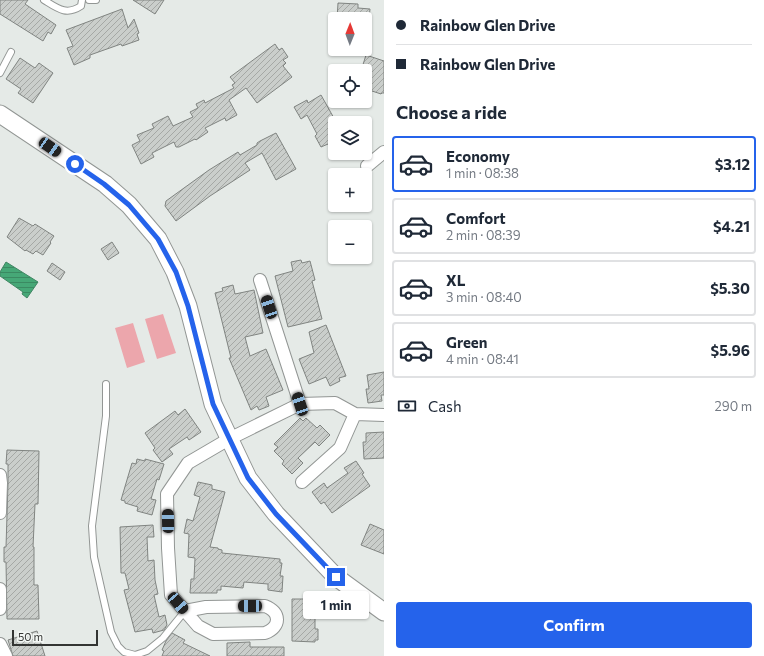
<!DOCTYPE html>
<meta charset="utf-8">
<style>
body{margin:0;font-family:Commissioner,sans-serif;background:#f6f6f7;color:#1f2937;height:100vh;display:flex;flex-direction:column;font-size:15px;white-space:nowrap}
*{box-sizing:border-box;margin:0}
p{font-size:13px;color:#747a83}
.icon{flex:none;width:22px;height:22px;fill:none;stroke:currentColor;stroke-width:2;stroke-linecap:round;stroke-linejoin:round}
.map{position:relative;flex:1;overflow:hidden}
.drawer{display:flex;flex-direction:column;background:#fff;width:380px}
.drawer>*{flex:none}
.guide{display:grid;align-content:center;height:88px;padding:0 12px;background:#fff}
.needle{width:26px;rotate:1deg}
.tools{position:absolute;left:328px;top:12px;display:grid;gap:8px}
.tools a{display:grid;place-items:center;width:44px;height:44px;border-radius:4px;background:#fff;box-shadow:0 1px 3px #0004;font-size:20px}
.scale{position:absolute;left:12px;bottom:10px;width:86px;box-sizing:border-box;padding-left:4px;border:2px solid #333533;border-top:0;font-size:11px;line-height:14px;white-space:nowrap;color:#333533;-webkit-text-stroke:3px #f3f7f4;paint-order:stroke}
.end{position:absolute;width:18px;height:18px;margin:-9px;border:5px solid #2563eb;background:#fff;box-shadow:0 0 0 2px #fff}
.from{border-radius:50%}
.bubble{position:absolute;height:28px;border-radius:4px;background:#fff;box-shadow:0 1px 3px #0004;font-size:13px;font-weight:700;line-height:28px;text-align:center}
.car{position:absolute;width:12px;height:24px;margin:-12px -6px;border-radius:5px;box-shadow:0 0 3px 1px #0007;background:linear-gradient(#222 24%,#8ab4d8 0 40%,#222 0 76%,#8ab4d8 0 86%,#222 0)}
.guide b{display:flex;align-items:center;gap:14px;height:38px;font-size:15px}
.guide b+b{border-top:1px solid #e0e1e3}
.guide i{width:10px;height:10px;background:#1f2937}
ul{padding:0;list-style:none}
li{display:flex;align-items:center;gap:12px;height:56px;margin:0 8px 6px;padding:0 4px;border:2px solid #e0e1e3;border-radius:4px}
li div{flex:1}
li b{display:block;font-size:15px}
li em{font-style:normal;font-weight:700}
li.on{border-color:#2563eb}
li>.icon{width:36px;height:36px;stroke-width:1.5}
h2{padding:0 12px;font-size:18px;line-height:48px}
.pay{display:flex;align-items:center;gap:10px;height:44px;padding:0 12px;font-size:15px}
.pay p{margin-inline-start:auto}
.button{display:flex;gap:8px;margin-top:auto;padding:8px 12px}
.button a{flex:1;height:46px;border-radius:4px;background:#2563eb;color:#fff;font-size:16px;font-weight:700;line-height:46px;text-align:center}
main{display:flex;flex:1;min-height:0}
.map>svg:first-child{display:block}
.pitch{fill:#eca6ac}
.water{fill:url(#water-rules);stroke:#408663}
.building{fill:url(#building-hatch);stroke:#808481}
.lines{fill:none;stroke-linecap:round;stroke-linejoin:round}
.lane-casing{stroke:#929694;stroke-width:8}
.street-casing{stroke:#929694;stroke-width:14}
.secondary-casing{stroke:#929694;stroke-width:19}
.lane{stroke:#fff;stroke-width:6}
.street{stroke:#fff;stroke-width:12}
.secondary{stroke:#fff;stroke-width:17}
.route{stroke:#2563eb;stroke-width:5}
</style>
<main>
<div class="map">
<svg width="384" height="656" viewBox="0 0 384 656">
<defs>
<pattern id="water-rules" width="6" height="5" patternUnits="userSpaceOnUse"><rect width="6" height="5" fill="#46a877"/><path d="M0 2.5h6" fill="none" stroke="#3b8a62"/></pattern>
<pattern id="building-hatch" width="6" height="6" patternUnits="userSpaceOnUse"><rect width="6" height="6" fill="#cacecb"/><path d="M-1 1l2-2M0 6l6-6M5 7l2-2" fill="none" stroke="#a5a8a5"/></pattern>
</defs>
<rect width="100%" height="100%" fill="#e5eae7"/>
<path class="pitch" d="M163,314l13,39 -19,6 -12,-40z
M133,323l12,39 -18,6 -12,-40z"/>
<path class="water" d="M6,262l32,20 -11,16 -5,-4 1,-2 -23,-16v-4z"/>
<path class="building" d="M0,0h28l-3,4 31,21 -5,9 -3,-2 -5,9 -43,-27z
M133,0h31l-9,14z
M338,3l20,1v4l12,1 -1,10h-32z
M122,9l6,19 6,-9 5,14 -2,1 2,6 -17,6 -1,-2 -31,11v3l-16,7 -7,-17 6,-2 -7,-16z
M275,44l4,6 3,-2 6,9 -5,3 3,3 -3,3 9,11 -35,26 -11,-15 -17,12 8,15 -11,6 -1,-3 -20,10 3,4 -12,8 -1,-1 -16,8h-3l-2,-5 -22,11 2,4 -13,7 -9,-19 8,-4 -3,-6 17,-7 -2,-4 16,-8 5,10 20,-9 -3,-5 8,-4 -2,-4 8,-4 1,3 29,-15 -2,-3 3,-2 -5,-6z
M366,55l18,6v32h-2l-1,1 -12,-4 1,-5 -5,-2v-12h-4z
M20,58l15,10 4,-5 14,10 -20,30 -15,-10 3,-4 -15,-10z
M321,95l14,25v37l-7,-13 -7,3 -6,-11 2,-2 -10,-19 -6,4 -7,-12 13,-7 1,3z
M276,133l20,36 -20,11 -14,-27 -17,10 5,7 -40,26 -34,25 -11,-15 1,-5 43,-31 29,-18 2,3 17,-10v-2l3,-2z
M19,218l14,8 2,-2 19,12 -4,6 1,1 -8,12 -7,-4 -3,3 -7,-4 -1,1 -18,-14z
M112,242l7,11 -11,7 -7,-11z
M301,260l1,3 8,-2 5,19 -3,1 10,38 -34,8 -13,-51 18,-5 -2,-9z
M52,263l13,9 -5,8 -13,-9z
M233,285l2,9 19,-4 9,43 -18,4 5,19 16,-7 17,41 -17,7 3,9 -10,4 -2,-4 -6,4 -22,-52h2l-16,-65 8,-2 -1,-3z
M326,325l20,51 -7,2 1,3 -10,5 -4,-9 -17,7 -10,-25 15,-6 -5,-21z
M384,372v23h-3l1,6 -14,2 -2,-14h3l-2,-14z
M185,409l16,23 -12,8 -2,-3 -18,12 4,5 -11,8 -9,-12 2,-2 -10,-15 30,-22 3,4z
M300,418l3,3 3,-3 11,10 3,-3 10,10 -11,11 -4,-4 -17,16 5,5 -11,11 -10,-10 2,-3 -10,-10 4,-4 -4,-3z
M384,432v26l-20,1 -1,-17h3v-9z
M7,450l32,1 -1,53h-3l-2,43h1v38h4l1,34h-32l-1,-57h-2v-15h2l2,-64v-19h-2z
M137,459l8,2v-2l19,5 -5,16 -2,-1 -6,20 5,1 -4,15 -15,-4 1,-4 -13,-4v-2l-4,-1 11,-37 4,1z
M356,461l8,12 -2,1 8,12 -38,27 -8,-11 -3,2 -9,-12 12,-9 3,5 21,-15 -4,-5z
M198,482l14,3v4l13,3 -15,55 8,1v1l4,1v3l58,6v4h2l-2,13h3l-1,16 -14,-2v-6l-24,-2 -1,6 -22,-2v4h-4v3h-27l1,-14h3l1,-21 -7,-1 1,-23 -5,-1 3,-14 6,2 7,-24 -6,-2z
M370,524l14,6v24l-23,-9z
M153,525l1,12h-7l1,24 6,-1 1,20 3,14 -4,1 5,22 6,-2 2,10 -3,5 -11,3 -1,-4 -17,3 -11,-42 5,-1 -4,-16h-4l-1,-46z
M292,599h23v2h4v10h-4v18h3v11h-3v2l-23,-1z
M37,631l8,25h-32l-5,-16z
M172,633l13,7 -2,3 27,13h-48l2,-5 -2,-1 4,-9z
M250,642v5h34v9h-57v-13z"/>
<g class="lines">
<defs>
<path id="lane" d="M44,0c13,8 22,16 37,6l1,-6
M89,0h7
M0,73l11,-21
M106,384v32l-14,110 2,31 17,75 7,14 6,6 11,3 12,-4 16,-13 22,-27"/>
<path id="street" d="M367,166l17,-14
M260,280l40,124
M0,475l1,8 -1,30
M302,482l38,-34 15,-34
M0,589v20
M265,606c16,6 16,21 0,27l-52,1 -15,-8 -13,-15 21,-4z
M185,611l-14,-16 -3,-47 -1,-54 21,-31 41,-24 71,-35 35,-1 20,11 29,1
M0,644l6,12"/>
<path id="secondary" d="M0,114l105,70 24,21 29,34 17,33 13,34 25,98 35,74 28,36 60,63 48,35"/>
</defs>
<use href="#lane" class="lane-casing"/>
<use href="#street" class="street-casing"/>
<use href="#secondary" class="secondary-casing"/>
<use href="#lane" class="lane"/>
<use href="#street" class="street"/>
<use href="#secondary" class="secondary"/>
</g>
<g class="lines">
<path class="route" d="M75,164l29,20 25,21 29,34 18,33 12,34 25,98 35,74 28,36 60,63"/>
</g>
</svg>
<div class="tools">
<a><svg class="needle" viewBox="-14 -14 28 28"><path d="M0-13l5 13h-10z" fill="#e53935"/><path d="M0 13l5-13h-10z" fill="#747a83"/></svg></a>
<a><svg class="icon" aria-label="locate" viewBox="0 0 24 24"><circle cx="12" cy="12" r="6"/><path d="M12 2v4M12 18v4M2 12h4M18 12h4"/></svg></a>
<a><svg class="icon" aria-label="layers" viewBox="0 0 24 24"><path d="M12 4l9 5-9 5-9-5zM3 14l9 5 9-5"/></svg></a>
<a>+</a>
<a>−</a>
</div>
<div class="scale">50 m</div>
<i class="end from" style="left:75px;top:164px"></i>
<i class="end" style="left:336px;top:577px"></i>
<div class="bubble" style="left:303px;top:591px;width:66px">1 min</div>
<i class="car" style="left:50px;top:147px;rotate:124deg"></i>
<i class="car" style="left:269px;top:307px;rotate:342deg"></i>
<i class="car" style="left:300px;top:404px;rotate:342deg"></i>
<i class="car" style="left:168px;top:521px;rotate:359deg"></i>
<i class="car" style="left:178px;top:603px;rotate:139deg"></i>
<i class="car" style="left:250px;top:606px;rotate:270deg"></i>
</div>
<section class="drawer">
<div class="guide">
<b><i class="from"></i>Rainbow Glen Drive</b>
<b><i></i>Rainbow Glen Drive</b>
</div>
<h2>Choose a ride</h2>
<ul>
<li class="on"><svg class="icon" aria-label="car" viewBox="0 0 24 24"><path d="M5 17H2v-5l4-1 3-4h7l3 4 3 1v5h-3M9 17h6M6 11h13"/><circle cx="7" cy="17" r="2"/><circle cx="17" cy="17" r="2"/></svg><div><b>Economy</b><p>1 min · 08:38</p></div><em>$3.12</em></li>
<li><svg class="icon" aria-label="car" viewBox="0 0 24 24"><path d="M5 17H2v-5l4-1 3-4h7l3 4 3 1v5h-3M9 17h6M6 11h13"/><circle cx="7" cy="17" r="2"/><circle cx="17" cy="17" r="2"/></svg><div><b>Comfort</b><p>2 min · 08:39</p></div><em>$4.21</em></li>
<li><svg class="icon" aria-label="car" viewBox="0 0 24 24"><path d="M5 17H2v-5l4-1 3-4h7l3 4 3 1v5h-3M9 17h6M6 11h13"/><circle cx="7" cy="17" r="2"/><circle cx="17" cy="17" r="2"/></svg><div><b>XL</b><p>3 min · 08:40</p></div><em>$5.30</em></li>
<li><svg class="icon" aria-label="car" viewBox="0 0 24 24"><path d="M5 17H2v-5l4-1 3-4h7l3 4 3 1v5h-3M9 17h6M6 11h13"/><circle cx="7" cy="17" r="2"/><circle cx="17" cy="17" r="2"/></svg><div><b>Green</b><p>4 min · 08:41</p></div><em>$5.96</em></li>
</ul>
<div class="pay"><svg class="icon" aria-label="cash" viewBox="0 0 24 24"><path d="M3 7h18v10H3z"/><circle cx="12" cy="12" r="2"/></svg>Cash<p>290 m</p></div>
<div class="button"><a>Confirm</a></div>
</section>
</main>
